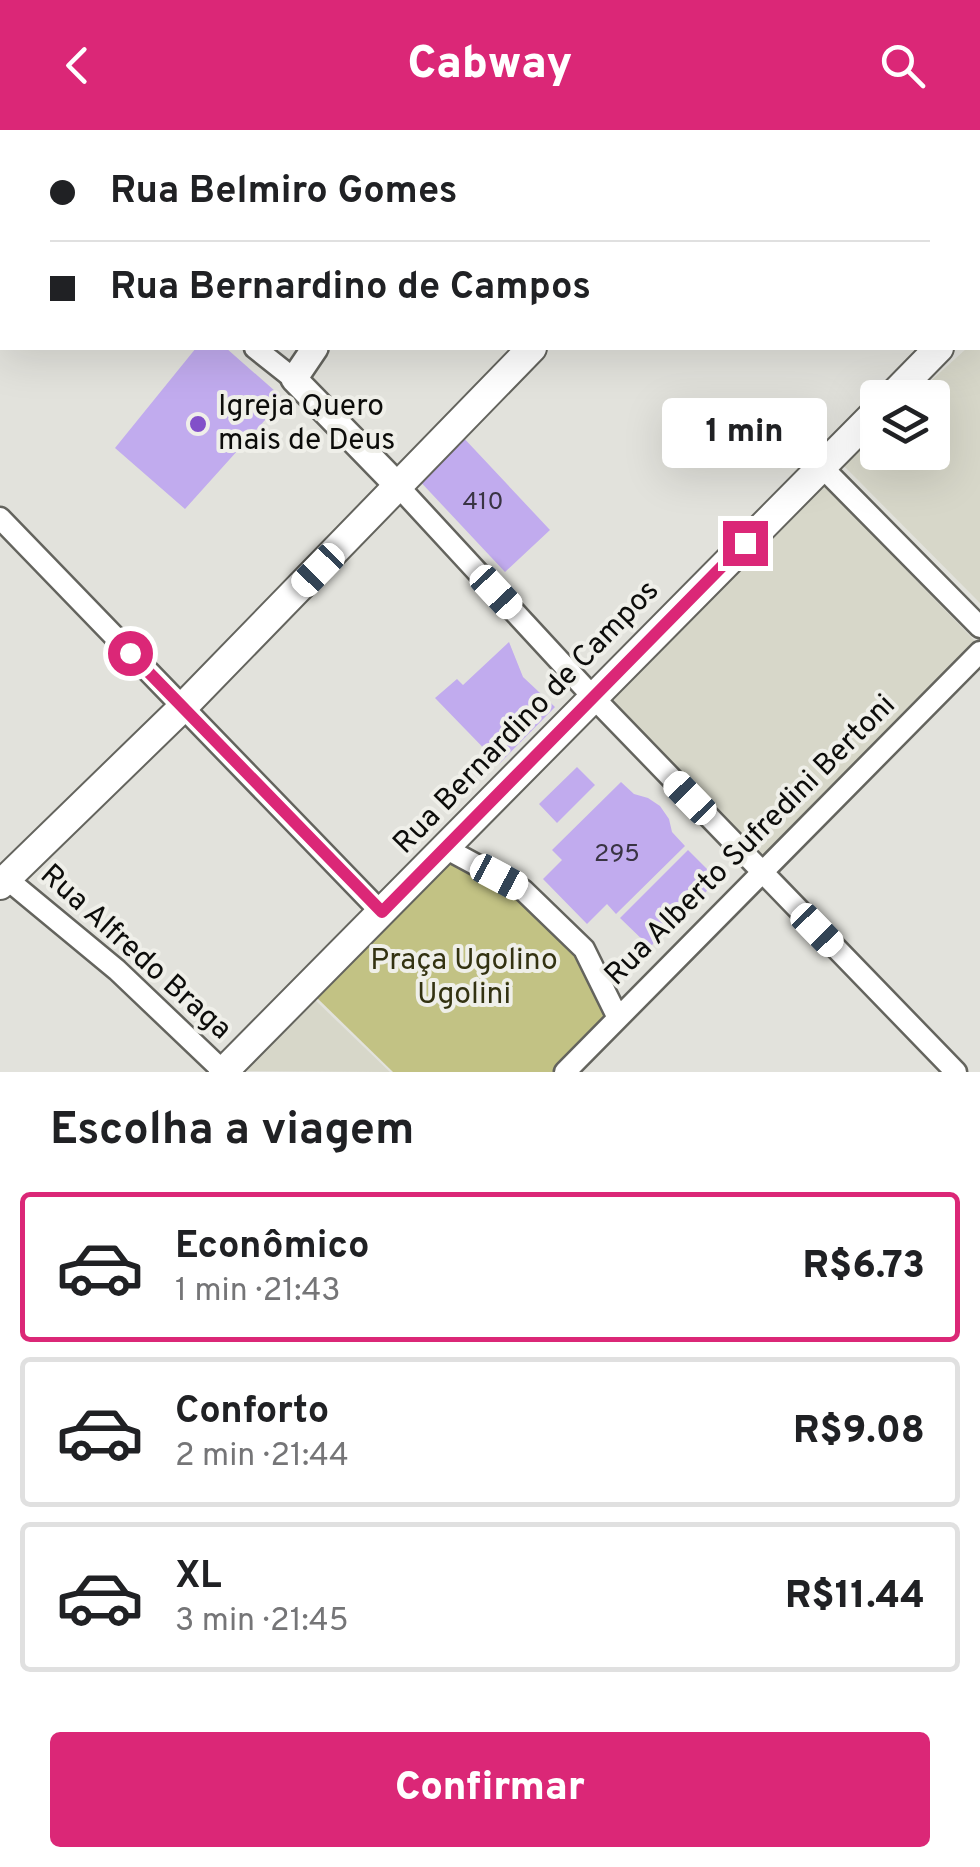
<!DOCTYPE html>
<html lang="pt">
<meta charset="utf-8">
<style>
body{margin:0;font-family:Overpass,sans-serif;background:#f2f2f2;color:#202124;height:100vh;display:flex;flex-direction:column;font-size:38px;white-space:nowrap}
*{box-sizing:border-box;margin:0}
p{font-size:32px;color:#757577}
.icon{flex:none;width:55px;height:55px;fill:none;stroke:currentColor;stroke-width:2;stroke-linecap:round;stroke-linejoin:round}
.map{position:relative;height:942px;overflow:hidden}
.drawer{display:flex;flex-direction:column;background:#fff;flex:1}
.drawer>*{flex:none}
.guide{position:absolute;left:0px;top:0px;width:980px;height:220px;box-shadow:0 10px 40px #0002;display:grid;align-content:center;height:220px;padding:0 50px;background:#fff}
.tools{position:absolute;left:860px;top:250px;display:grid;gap:20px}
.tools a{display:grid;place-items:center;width:90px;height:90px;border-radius:10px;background:#fff;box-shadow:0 10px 40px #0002;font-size:50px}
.end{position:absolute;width:45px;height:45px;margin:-22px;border:12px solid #db2777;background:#fff;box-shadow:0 0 0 5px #fff}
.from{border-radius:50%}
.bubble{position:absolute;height:70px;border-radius:10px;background:#fff;box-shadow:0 10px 40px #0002;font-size:32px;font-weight:800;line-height:70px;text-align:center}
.car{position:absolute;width:30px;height:60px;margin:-30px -15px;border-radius:12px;box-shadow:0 0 8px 2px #0007;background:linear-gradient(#fff 24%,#345 0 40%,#fff 0 76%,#345 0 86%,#fff 0)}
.guide b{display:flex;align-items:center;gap:35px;height:95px;font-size:38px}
.guide b+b{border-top:2px solid #e0e0e0}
.guide i{width:25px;height:25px;background:#202124}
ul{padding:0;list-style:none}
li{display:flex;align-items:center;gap:30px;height:150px;margin:0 20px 15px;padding:0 30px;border:5px solid #e0e0e0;border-radius:10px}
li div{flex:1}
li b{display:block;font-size:38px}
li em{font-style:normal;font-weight:800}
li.on{border-color:#db2777}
li>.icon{width:90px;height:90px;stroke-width:1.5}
h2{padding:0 50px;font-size:45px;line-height:120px}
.cta{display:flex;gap:20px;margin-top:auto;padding:20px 50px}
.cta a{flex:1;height:115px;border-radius:10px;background:#db2777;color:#fff;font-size:40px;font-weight:800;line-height:115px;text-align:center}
header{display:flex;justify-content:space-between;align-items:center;height:130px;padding:0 50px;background:#db2777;color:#fff;font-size:45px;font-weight:800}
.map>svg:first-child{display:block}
.built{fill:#d7d7c9}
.green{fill:#c2c284}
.building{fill:#c1abee}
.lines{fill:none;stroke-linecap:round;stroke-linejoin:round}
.minor-casing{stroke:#64645e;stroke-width:25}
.tertiary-casing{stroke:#64645e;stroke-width:30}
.secondary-casing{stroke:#64645e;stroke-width:32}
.minor{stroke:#fff;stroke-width:20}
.tertiary{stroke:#fff;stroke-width:25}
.secondary{stroke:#fff;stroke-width:28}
.route{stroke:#db2777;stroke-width:12}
.poi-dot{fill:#8250c9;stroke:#efefe9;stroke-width:4}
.labels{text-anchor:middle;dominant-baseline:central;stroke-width:8;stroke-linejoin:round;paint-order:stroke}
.number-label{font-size:25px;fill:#393443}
.poi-label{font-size:30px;fill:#0c0c0a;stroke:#efefe9;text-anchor:start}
.street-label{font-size:30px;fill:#0c0c0a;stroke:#efefe9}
.park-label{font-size:30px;fill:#333211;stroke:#efefe9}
</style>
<header><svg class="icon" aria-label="back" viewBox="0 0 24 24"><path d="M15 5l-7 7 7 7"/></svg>Cabway<svg class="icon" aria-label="search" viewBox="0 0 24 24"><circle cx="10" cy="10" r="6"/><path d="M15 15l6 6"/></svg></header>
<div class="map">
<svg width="980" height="942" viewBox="0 0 980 942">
<rect width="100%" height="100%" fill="#e2e2dc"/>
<path class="built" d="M980,206v267l-138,-139 35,-33 1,21h54v-54l-19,-1 54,-49h11v-10z
M820,351l155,160 -212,215 -157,-157z
M312,867l78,75 -146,-1z"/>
<path class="green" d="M449,729l67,37 62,58 30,65 -54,53h-161l-79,-77z"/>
<path class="building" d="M196,218h30l58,51 -99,110 -70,-61z
M460,304l90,96 -45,42 -90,-96z
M509,512l14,35 32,30 -56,57 -64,-66 22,-19 6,6z
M577,637l18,18 -38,38 -18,-19z
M621,652l13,12 14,4 12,8 9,13 3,13 13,14 -69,68 -9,-10 -20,20 -44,-45 19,-19 -10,-10z
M688,720l30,30 -68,67 -30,-29z"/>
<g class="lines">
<defs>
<path id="minor" d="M580,0l3,2
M874,0l2,2
M95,2l2,-2
M0,5l2,2
M978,104l2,3
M0,130l2,-3
M255,218l39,31
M821,336l159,161
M399,357l194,210 363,375
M0,388l382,395
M445,718l78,42 61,59 34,69
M7,749l110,91 107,102
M565,942l415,-420"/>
<path id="tertiary" d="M456,2l1,-2
M315,218l-21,31 105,108"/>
<path id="secondary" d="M736,2l3,-2
M978,179l2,-2
M890,268l49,-50
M0,755l182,-177 350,-360
M223,942l655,-662"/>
</defs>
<use href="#minor" class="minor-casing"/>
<use href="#tertiary" class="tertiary-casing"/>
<use href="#secondary" class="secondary-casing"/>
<use href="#minor" class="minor"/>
<use href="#tertiary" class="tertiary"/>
<use href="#secondary" class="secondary"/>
</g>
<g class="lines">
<path class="route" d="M130,523l252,259 363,-369"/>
</g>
<circle class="poi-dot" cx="198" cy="294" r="10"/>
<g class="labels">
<g class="number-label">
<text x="483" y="373">410</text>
<text x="617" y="725">295</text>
</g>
<g class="poi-label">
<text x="218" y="277">Igreja Quero<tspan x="218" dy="34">mais de Deus</tspan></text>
</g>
<g class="street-label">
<text transform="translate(527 588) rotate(-46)">Rua Bernardino de Campos</text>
<text transform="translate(751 711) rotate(-45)">Rua Alberto Sufredini Bertoni</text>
<text transform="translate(135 823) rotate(42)">Rua Alfredo Braga</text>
</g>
<g class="park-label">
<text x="464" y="831">Praça Ugolino<tspan x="464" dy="34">Ugolini</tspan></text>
</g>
</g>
</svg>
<div class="tools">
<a><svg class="icon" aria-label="layers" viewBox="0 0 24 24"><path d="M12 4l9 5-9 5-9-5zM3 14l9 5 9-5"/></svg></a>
</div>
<i class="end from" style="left:130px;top:523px"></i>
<i class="end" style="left:745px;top:413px"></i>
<div class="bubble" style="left:662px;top:268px;width:165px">1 min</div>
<i class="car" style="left:318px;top:440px;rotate:224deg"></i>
<i class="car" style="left:496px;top:462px;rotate:137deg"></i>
<i class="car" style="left:690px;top:668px;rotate:316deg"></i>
<i class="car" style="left:499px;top:747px;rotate:118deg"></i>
<i class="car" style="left:817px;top:800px;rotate:136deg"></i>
<div class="guide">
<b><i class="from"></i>Rua Belmiro Gomes</b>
<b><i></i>Rua Bernardino de Campos</b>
</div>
</div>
<section class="drawer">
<h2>Escolha a viagem</h2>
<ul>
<li class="on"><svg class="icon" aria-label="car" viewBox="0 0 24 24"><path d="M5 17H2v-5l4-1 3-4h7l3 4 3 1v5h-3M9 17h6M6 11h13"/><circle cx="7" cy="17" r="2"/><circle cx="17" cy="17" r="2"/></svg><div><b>Econômico</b><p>1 min · 21:43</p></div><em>R$6.73</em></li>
<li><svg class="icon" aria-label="car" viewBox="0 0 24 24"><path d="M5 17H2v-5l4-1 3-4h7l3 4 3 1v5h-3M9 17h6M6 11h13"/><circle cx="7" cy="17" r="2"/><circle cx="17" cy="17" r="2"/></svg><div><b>Conforto</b><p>2 min · 21:44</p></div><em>R$9.08</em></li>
<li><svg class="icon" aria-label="car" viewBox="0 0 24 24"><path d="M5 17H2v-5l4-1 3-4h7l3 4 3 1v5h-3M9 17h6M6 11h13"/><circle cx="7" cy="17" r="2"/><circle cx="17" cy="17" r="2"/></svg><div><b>XL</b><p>3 min · 21:45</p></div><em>R$11.44</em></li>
</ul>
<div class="cta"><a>Confirmar</a></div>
</section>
